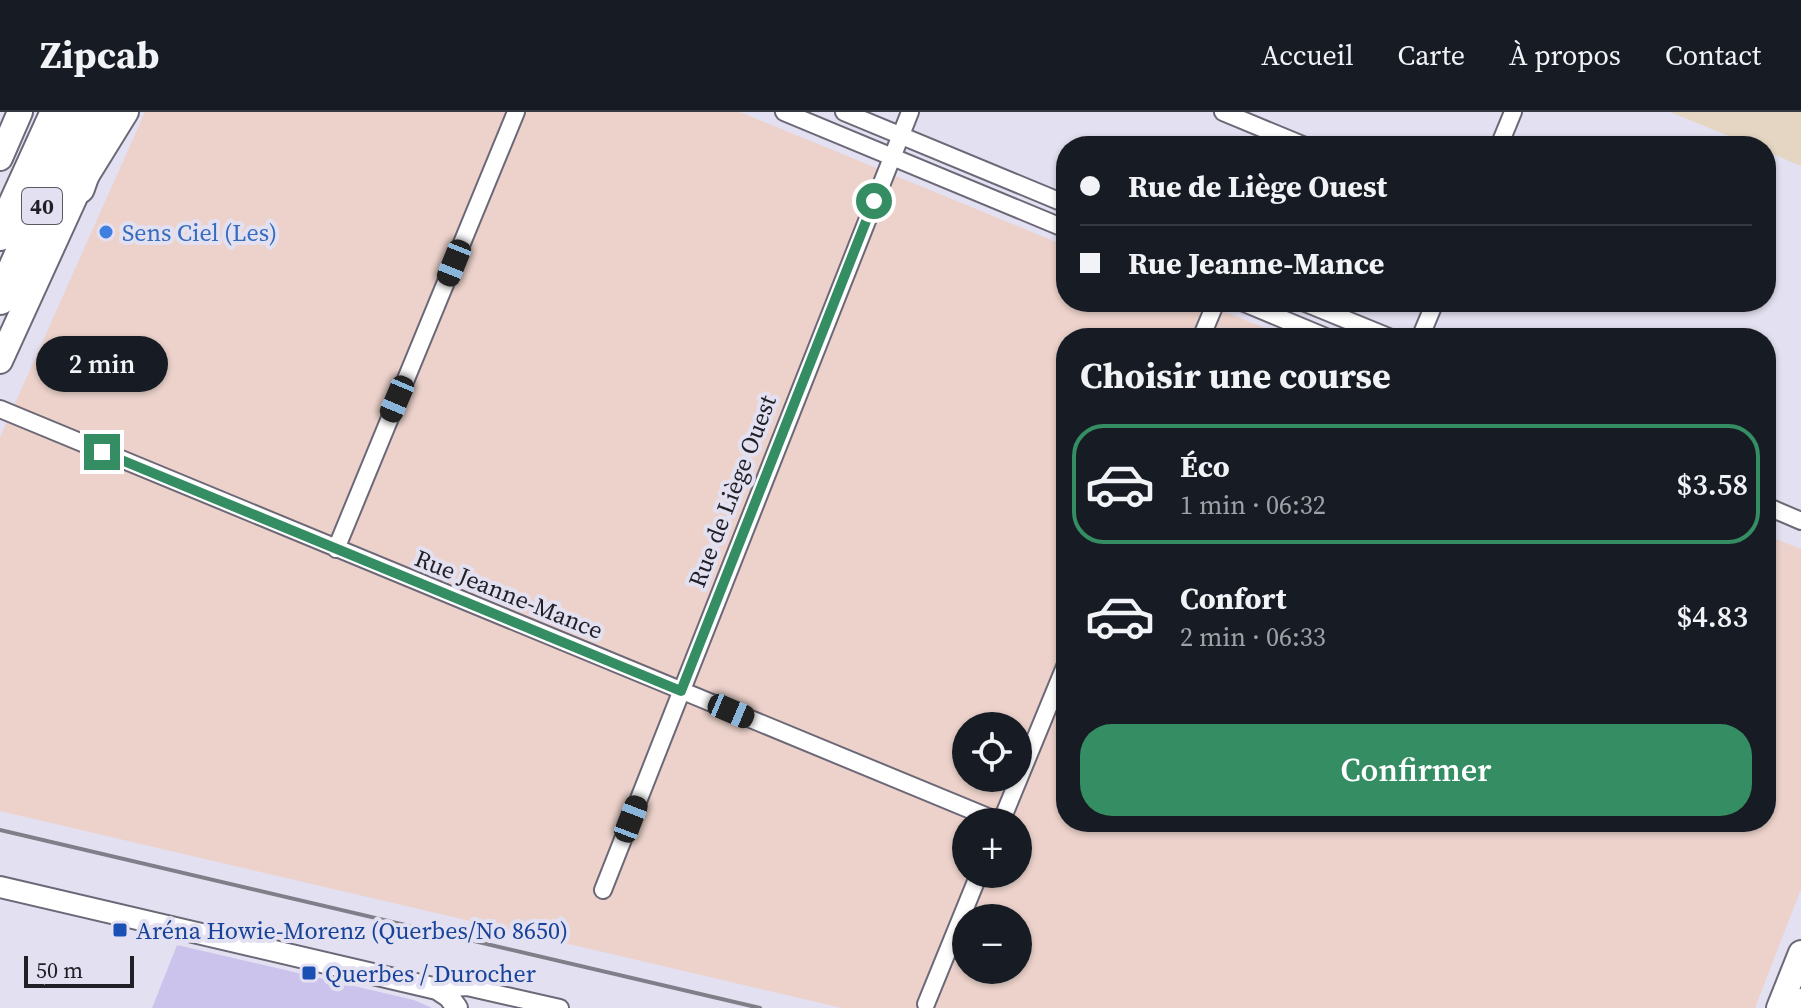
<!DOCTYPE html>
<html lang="fr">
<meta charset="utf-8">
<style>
body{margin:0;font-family:"Source Serif 4",serif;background:#242831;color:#f1f3f6;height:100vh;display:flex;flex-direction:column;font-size:30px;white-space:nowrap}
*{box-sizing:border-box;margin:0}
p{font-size:26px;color:#9ea1a6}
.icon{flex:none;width:44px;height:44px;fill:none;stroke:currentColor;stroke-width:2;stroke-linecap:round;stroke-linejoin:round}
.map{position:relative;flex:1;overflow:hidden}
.details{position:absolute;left:1056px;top:216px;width:720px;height:504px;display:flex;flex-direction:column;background:#171b24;border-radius:32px;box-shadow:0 2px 6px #0004}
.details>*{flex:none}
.hud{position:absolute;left:1056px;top:24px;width:720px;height:176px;border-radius:32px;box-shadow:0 2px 6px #0004;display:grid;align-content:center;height:176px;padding:0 24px;background:#171b24}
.controls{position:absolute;left:952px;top:600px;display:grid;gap:16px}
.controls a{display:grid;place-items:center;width:80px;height:80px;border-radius:50%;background:#171b24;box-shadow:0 2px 6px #0004;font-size:40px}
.scale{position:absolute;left:24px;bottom:20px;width:110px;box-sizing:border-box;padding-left:8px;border:4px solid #201f25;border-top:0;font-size:22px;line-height:28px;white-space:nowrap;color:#201f25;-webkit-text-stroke:6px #e3e0f1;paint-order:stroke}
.end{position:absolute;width:36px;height:36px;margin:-18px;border:10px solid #358e63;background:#fff;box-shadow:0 0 0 4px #fff}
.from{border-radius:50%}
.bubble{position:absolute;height:56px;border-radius:28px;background:#171b24;box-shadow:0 2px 6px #0004;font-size:26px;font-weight:600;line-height:56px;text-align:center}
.car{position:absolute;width:24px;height:48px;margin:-24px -12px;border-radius:10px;box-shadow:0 0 6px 2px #0007;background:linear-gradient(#222 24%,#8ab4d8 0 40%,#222 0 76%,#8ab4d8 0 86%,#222 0)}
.hud b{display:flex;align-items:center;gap:28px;height:76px;font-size:30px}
.hud b+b{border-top:2px solid #363941}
.hud i{width:20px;height:20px;background:#f1f3f6}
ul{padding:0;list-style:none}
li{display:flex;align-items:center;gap:24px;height:120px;margin:0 16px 12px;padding:0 8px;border:4px solid transparent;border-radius:32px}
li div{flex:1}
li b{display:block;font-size:30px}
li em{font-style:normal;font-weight:600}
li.on{border-color:#358e63}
li>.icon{width:72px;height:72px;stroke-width:1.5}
h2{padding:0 24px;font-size:36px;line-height:96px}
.action{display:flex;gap:16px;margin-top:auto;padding:16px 24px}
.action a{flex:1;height:92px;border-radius:32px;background:#358e63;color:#fff;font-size:32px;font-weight:600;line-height:92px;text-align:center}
header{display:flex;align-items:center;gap:48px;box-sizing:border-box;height:112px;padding:0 40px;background:#171b24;border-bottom:2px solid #363941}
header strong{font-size:38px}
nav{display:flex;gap:44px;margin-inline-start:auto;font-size:28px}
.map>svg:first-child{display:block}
.industrial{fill:#ecd2cb;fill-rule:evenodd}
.education{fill:#e5d6c3}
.green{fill:#ccc3ed}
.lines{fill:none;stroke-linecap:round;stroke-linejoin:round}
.minor-casing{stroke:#6c6877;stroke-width:20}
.tertiary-casing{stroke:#6c6877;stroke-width:24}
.secondary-casing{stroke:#6c6877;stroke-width:28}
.motorway-casing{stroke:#6c6877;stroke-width:34}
.minor{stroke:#fff;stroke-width:16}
.tertiary{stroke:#fff;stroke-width:20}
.secondary{stroke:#fff;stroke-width:24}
.motorway{stroke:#fff;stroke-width:30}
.rail{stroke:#807e89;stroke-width:4}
.route{stroke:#358e63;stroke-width:10}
.shop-dot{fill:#3f7fe0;stroke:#e3e0f1;stroke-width:3}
.transit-dot{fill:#1a4fb4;stroke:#e3e0f1;stroke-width:3}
.labels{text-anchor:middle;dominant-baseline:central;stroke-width:8;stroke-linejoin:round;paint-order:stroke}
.shield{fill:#e3e0f1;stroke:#5a5962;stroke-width:2}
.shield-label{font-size:22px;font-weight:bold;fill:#201f25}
.shop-label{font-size:24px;fill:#366cbe;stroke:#e3e0f1;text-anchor:start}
.street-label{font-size:24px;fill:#201f25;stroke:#e3e0f1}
.transit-label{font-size:24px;fill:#164399;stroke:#e3e0f1;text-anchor:start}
</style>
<header>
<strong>Zipcab</strong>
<nav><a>Accueil</a><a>Carte</a><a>À propos</a><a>Contact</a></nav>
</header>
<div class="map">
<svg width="1801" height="896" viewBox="0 0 1801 896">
<rect width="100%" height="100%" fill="#e3e0f1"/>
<path class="industrial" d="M145,0h595l326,134v56h135l88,36h-223v484h700v-287l35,14v340l-46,119h-913l-842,-197v-374zM966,614h52v52h-52zM966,710h52v52h-52zM966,806h52v52h-52z"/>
<path class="education" d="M1670,0h131v54l-35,-15v-5h-13z"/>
<path class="green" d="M177,833l237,55 18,8h-280z"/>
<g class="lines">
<defs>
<path id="minor" d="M784,0l282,117
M844,0l222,92
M1223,0l82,34
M1499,34l14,-34
M1242,190l86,36
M1303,190l88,36
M1201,226l15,-36
M1420,226l15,-36
M0,297l1000,413
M1766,394l35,15
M336,437l180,-437
M1001,710l65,-158
M603,778l307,-778
M437,877l30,-2 93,21
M926,892l53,-130"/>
<path id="tertiary" d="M0,775l437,102 12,8 8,11"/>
<path id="secondary" d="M0,46l20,-46
M0,249l79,-173 47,-76
M1779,896l22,-55
M1798,896l3,-7"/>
<path id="motorway" d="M79,76l27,-76
M0,123l56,-123
M0,187l84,-187"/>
</defs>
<use href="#minor" class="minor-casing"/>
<use href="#tertiary" class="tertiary-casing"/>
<use href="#secondary" class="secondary-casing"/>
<use href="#motorway" class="motorway-casing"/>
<use href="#minor" class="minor"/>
<use href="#tertiary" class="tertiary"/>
<use href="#secondary" class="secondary"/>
<use href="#motorway" class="motorway"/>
<path class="rail" d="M0,718l760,178"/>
</g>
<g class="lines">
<path class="route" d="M102,340l579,239 193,-490"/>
</g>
<circle class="shop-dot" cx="106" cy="120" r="8"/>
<g class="transit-dot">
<rect x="112" y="810" width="16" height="16" rx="4"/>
<rect x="301" y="853" width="16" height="16" rx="4"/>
</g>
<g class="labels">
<rect class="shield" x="22" y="76" width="40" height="36" rx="6"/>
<g class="shield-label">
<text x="42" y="94">40</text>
</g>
<g class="shop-label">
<text x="122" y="120">Sens Ciel (Les)</text>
</g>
<g class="street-label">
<text transform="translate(732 379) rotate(-69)">Rue de Liège Ouest</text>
<text transform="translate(509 482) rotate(22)">Rue Jeanne-Mance</text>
</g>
<g class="transit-label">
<text x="136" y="818">Aréna Howie-Morenz (Querbes/No 8650)</text>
<text x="325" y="861">Querbes / Durocher</text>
</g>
</g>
</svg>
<div class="controls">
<a><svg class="icon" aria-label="locate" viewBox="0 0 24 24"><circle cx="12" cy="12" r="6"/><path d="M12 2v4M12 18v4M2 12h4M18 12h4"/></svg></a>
<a>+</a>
<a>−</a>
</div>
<div class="scale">50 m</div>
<i class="end from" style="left:874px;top:89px"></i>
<i class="end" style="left:102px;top:340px"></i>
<div class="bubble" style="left:36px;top:224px;width:132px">2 min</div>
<i class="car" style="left:454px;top:151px;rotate:202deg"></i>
<i class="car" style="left:397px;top:287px;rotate:203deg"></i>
<i class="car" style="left:731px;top:599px;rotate:113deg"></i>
<i class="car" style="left:631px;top:707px;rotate:21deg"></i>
<div class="hud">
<b><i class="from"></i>Rue de Liège Ouest</b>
<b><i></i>Rue Jeanne-Mance</b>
</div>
<section class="details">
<h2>Choisir une course</h2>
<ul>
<li class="on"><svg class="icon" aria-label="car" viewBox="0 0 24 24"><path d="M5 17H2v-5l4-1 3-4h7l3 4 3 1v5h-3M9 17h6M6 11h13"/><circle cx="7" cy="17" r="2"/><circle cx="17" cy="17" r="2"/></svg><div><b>Éco</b><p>1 min · 06:32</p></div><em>$3.58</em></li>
<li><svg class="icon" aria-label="car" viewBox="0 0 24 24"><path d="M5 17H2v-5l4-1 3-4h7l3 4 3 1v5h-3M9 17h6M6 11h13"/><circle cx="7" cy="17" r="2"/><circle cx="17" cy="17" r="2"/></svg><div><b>Confort</b><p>2 min · 06:33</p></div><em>$4.83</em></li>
</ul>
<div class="action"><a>Confirmer</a></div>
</section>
</div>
